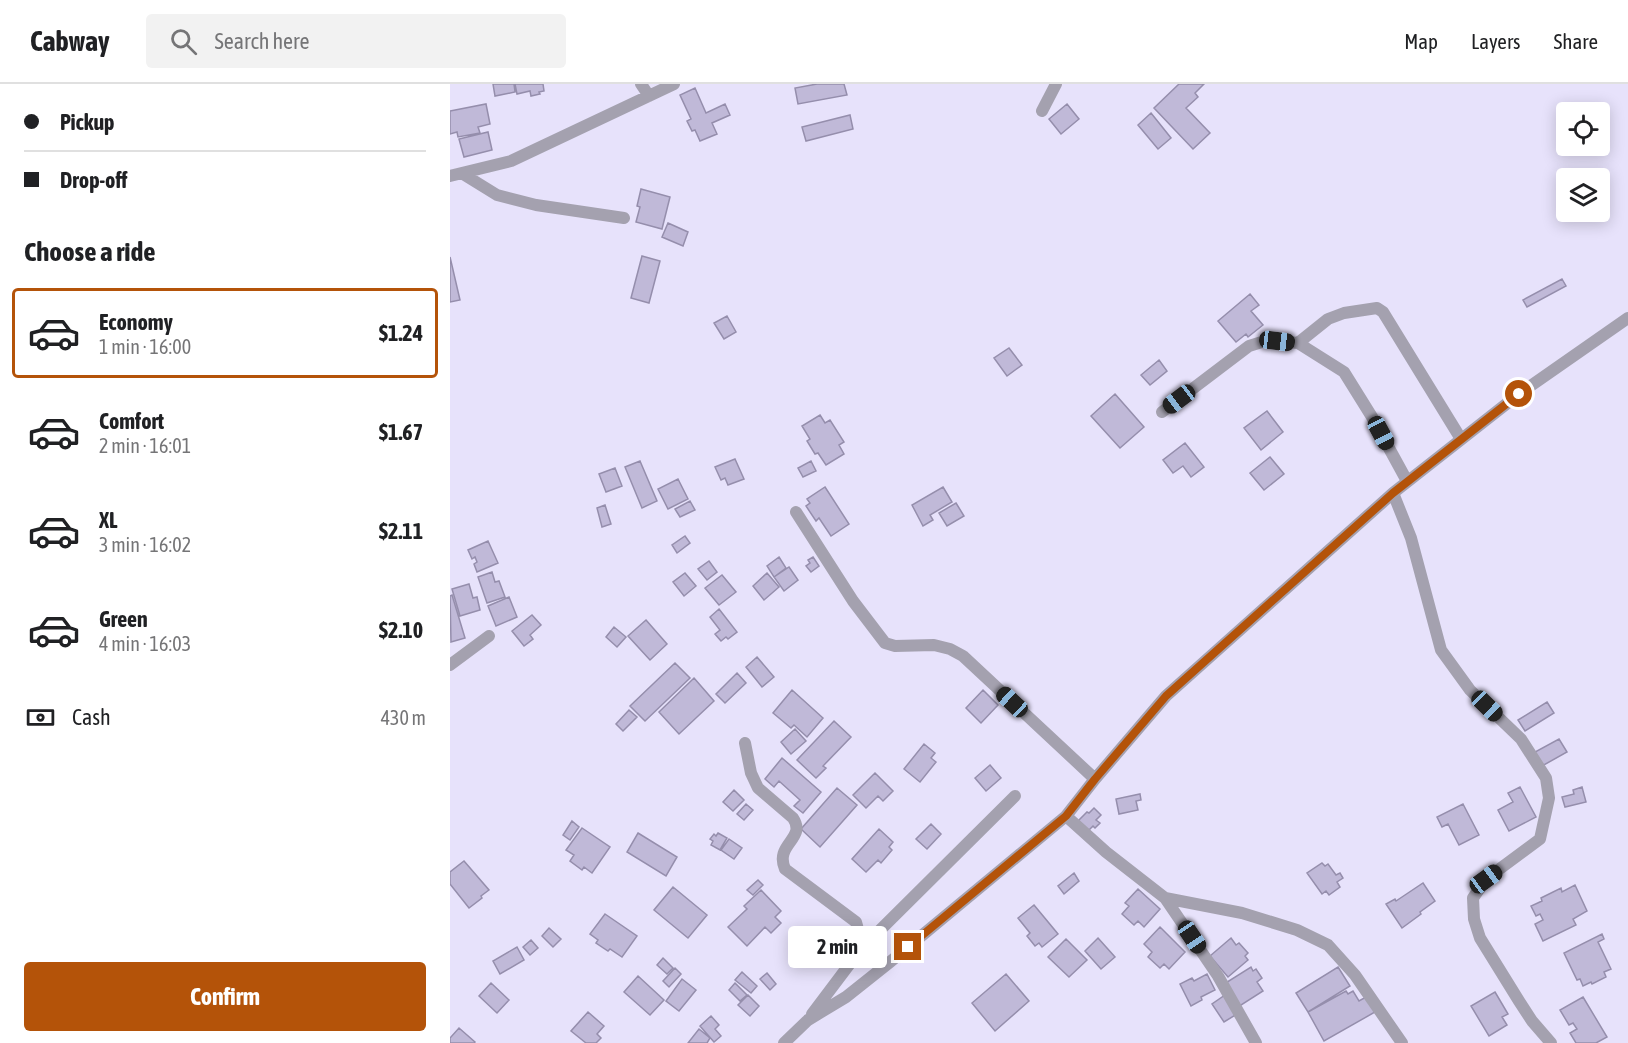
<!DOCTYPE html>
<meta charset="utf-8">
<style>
body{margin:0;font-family:"Asap Condensed",sans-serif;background:#f2f2f2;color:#202124;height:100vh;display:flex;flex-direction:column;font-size:22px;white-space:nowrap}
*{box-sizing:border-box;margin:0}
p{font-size:20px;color:#757577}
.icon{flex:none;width:33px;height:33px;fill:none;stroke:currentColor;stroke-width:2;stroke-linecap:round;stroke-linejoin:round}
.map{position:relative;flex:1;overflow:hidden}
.drawer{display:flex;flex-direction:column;background:#fff;width:450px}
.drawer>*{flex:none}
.banner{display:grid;align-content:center;height:132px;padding:0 24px;background:#fff}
.fabs{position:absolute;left:1106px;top:18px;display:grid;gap:12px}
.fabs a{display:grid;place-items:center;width:54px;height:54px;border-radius:6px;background:#fff;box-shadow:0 3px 15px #0003;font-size:30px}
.end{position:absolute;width:27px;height:27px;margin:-14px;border:8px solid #b45309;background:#fff;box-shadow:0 0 0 3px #fff}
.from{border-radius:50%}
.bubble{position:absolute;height:42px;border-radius:6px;background:#fff;box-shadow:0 3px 15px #0003;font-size:20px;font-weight:700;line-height:42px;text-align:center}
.car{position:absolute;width:18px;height:36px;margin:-18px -9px;border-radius:8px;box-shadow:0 0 4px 2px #0007;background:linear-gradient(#222 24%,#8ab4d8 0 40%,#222 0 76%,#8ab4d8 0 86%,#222 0)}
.banner b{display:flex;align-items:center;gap:21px;height:57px;font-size:22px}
.banner b+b{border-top:2px solid #e0e0e0}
.banner i{width:15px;height:15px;background:#202124}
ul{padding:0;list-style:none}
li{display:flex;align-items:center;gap:18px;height:90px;margin:0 12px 9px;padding:0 12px;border:3px solid transparent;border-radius:6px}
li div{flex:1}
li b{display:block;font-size:22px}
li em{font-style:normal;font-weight:700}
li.on{border-color:#b45309}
li>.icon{width:54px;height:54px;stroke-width:1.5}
h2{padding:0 24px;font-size:27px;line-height:72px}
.pay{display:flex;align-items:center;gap:15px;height:66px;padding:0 24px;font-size:22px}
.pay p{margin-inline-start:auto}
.primary-button{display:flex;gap:12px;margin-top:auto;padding:12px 24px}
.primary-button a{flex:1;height:69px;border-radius:6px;background:#b45309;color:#fff;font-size:24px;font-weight:700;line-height:69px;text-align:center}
header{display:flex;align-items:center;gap:36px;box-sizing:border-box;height:84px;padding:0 30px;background:#fff;border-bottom:2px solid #e0e0e0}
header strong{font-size:28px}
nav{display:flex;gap:33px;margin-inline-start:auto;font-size:21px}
.search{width:420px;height:54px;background:#f2f2f2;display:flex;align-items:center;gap:15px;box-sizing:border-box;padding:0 21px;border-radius:6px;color:#757577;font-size:22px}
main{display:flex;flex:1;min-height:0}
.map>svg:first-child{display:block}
.building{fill:#c0b9d8;stroke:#958eac;stroke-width:1.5}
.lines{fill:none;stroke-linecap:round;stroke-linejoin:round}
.minor{stroke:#a4a1af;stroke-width:12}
.route{stroke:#b45309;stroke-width:8}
</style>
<header>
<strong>Cabway</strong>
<div class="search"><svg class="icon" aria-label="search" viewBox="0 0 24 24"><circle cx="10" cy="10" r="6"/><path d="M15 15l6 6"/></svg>Search here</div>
<nav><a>Map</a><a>Layers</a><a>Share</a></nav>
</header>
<main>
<section class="drawer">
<div class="banner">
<b><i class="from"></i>Pickup</b>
<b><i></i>Drop-off</b>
</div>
<h2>Choose a ride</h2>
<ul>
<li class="on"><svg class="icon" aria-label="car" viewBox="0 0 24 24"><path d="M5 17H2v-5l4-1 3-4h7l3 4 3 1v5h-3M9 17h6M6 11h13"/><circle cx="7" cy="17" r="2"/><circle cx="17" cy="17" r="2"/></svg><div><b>Economy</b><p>1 min · 16:00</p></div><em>$1.24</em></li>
<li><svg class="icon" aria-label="car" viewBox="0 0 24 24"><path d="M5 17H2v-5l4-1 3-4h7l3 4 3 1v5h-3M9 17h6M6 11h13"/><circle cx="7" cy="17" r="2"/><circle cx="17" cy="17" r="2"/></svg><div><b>Comfort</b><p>2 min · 16:01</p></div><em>$1.67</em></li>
<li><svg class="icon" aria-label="car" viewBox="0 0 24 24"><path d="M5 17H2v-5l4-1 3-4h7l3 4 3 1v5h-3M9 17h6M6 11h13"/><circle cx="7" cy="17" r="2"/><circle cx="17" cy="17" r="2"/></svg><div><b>XL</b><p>3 min · 16:02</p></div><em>$2.11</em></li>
<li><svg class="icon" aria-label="car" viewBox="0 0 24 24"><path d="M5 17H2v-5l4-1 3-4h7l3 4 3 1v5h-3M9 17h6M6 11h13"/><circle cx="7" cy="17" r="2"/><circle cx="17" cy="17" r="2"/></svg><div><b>Green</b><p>4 min · 16:03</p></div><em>$2.10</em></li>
</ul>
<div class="pay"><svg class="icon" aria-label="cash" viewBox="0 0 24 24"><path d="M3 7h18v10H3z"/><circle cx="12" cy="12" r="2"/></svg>Cash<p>430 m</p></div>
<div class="primary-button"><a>Confirm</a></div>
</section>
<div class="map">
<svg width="1178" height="959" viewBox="0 0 1178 959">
<rect width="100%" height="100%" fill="#e7e2fb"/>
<path class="building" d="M43,0h21l1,8 -20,4z
M65,0h28l1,7 -5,1 1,2 -9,2 -1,-5 -13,3z
M367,0h27l3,11 -49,9 -3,-16z
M729,0h25l-9,9 3,4 -12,11 24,25 -17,16 -39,-41z
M245,4l11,25 19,-9 5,11 -18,8 5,11 -17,7 -5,-11 -3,1 -5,-10 4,-2 -11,-24z
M36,20l4,20 -12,3 2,6 -22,4 -1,-5 -7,2v-23z
M617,20l12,15 -18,15 -12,-15z
M701,29l20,25 -13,11 -20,-24z
M400,31l3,14 -47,12 -4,-14z
M38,48l4,18 -28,7 -5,-18z
M191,105l29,8 -8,32 -26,-7 4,-15 -3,-1z
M218,139l20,9 -5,14 -21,-9z
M192,172l18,5 -11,42 -18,-5z
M0,173l10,43 -10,2z
M1112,195l4,7 -39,21 -4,-7z
M800,210l9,11 -8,6 12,14 -15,12 -2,-3 -10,8 -18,-21z
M277,232l9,16 -12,7 -10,-16z
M559,264l13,17 -15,11 -13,-18z
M709,276l8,11 -17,14 -9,-10z
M665,310l29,33 -24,21 -29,-32z
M817,327l16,21 -22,18 -17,-22z
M370,331l5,8 5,-3 14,22 -5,3 5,9 -18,11 -8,-12 -3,1 -8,-13 3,-2 -8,-13z
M735,359l19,24 -13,10 -8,-11 -10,7 -10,-13z
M820,373l14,17 -20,16 -14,-17z
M285,375l9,20 -16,6 -3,-7 -4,2 -6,-13z
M190,377l17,40 -15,7 -17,-41z
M361,377l5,10 -13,6 -5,-9z
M165,384l7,18 -16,6 -7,-18z
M228,395l10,20 -20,10 -10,-20z
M375,403l24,37 -18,12 -12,-18 -3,3 -10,-15 4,-3 -3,-4z
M493,403l9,15 -22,13 3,5 -10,6 -11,-21z
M240,417l5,9 -15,7 -5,-8z
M506,419l8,13 -17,10 -8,-13z
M155,421l6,19 -9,3 -5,-19z
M235,452l5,7 -13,10 -5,-8z
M38,457l10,22 -21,9 -3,-8 3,-2 -2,-5 -3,2 -4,-9z
M329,473l7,11 -12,9 -7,-11z
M363,473l6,9 -8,6 -5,-6 4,-3 -2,-3z
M259,477l8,11 -10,8 -9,-11z
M339,483l9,13 -14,11 -10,-14z
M42,488l3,10 4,-1 6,16 -18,6 -9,-26z
M235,489l11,13 -12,10 -11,-14z
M317,489l12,14 -15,13 -11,-14z
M272,491l14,17 -17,13 -14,-17z
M19,500l4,14 4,-1 3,13 -20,6 -8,-27z
M2,511l13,43 -14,4 -1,-46z
M59,513l8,20 -21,9 -8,-20z
M269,525l18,23 -9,7 -2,-2 -5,4 -6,-7 5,-4 -10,-13z
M82,531l9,10 -11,10 3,4 -9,7 -12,-15z
M196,536l21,24 -17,16 -22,-24z
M164,543l12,10 -9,10 -11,-10z
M307,573l17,20 -12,10 -16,-20z
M225,579l15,15 -45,43 -15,-15z
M287,589l9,10 -21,20 -9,-9z
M244,594l20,23 -35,33 -20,-22z
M342,606l31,28 -16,19 -13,-12 -3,3 -18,-15z
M533,606l15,15 -17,18 -15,-15z
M1097,618l7,11 -29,18 -7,-11z
M179,626l8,7 -14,14 -7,-7z
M384,637l17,16 -28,29 3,2 -10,10 -19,-18z
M345,645l11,12 -15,13 -10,-12z
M1109,655l8,13 -25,14 -7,-14z
M474,660l11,9 -4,5 5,4 -16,20 -16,-13z
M332,674l39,34 -18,21 -9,-7 6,-6 -21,-19 -5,6 -9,-8z
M540,681l11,13 -15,13 -11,-13z
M425,689l18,18 -10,10 -5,-5 -12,12 -13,-13z
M1070,703l16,30 -27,14 -11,-21 15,-8 -5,-9z
M1132,703l4,15 -21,5 -3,-10 12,-3 -1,-4z
M387,704l20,17 -37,42 -19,-18z
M284,706l10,10 -11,11 -10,-9z
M690,710l1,6 -5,1 2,9 -19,4 -3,-15z
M296,720l7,6 -9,10 -7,-6z
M1013,720l16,31 -20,10 -11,-21 -6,3 -5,-10z
M644,724l7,7 -5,5 4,3 -5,5 -2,-2 -5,5 -10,-10 9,-9 2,1z
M122,737l7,6 -9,13 -7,-5z
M481,740l10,10 -14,15 -11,-10z
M132,744l28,19 -18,26 -8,-6 -2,3 -12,-9 4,-6 -8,-5z
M429,745l14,13 -4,5 3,3 -11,13 -3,-3 -12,12 -14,-13z
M188,749l39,24 -11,19 -39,-24z
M268,749l9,5 -7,12 -9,-5 2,-4 -3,-2 4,-5 2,2z
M279,755l13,9 -8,11 -13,-9z
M14,777l25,29 -8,6 1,2 -13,10 -19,-24v-12z
M872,779l3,3 3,-2 8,11 4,-2 3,5 -6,4 3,5 -11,8 -3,-4 -4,3 -15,-21z
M624,789l5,8 -15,13 -6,-8z
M308,796l5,5 -10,10 -6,-5z
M973,799l12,18 -15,11 1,2 -19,14 -16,-24 9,-5 1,2z
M1125,801l12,26 -14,8 3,6 -33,16 -8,-17 8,-4 -3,-6 -4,2 -5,-10 11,-5 -1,-3 20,-10 1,4z
M223,803l34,28 -19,23 -34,-28z
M688,805l22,20 -16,18 -6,-6 -4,4 -12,-11 7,-8 -4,-3z
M311,806l20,21 -6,6 6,6 -10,10 -6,-6 -18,19 -19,-19 19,-18 -3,-3z
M584,821l24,29 -16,13 -3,-4 -4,3 -8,-10 3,-3 -12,-15z
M155,830l32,22 -15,21 -12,-8 -2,2 -12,-8 2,-3 -8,-6z
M710,843l25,25 -16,17 -5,-5 -4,4 -12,-11 4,-5 -8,-8z
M99,844l12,11 -8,8 -11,-11z
M1152,850l2,5 -6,3 13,27 -7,3 2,5 -14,7 -1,-2 -8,4 -3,-7 -3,1 -13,-27z
M648,854l17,19 -14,12 -16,-18z
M781,854l5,7 3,-2 9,10 -3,3 3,4 -20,17 -18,-21z
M616,855l21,21 -18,17 -21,-20z
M81,856l7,8 -8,7 -7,-8z
M67,863l7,13 -24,14 -7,-13z
M213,874l10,10 -6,6 -10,-9z
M801,883l2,4 3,-2 6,9 -5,4 6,9 -25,16 -14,-23z
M888,883l12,19 -42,26 -12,-19z
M225,884l6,6 -12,13 -6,-6z
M292,888l15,14 -6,7 -16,-13z
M317,889l9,11 -6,6 -10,-11z
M556,890l23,27 -34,30 -23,-28z
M757,890l8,16 -14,7 1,3 -11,6 -11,-22 12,-6 2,3z
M188,892l26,24 -14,15 -26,-23z
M232,895l14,11 -17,21 -13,-10z
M41,899l18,17 -12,13 -18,-17z
M285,899l12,12 -7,6 -11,-11z
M896,907l2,3 5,-3 6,10 7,-4 9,15 -51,29 -16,-29z
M1045,908l13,22 -6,3 5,8 -18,11 -18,-30z
M298,911l11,11 -9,10 -12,-11z
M775,911l12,19 -13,8 -12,-18z
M1133,913l24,40 -11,6h-20l-6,-10 7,-4 -4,-6 -4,2 -9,-15z
M138,928l16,14 -7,8 4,4 -5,5h-10l-15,-12z
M261,932l8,9 -4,4 6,7 -7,6 -14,-16z
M9,944l16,14 -1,1h-24v-5z
M249,945l11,9 -3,5h-19z"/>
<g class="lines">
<path class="minor" d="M191,0l8,12
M592,27l14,-27
M13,90l34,21 39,10 88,13
M0,92l61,-15 163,-77
M848,259l30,-24 16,-6 33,-5 6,4 78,127
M712,328l87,-66 16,-5h12l21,2 46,29 28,45 35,64
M943,409l18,45 30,112 29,40 51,49 25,39 3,20 -9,41 -54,40 -13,19 1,21 6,19 39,63 13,20 19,22
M346,428l57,89 32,42 10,3 39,-1 16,4 13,7 132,123
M0,581l39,-29
M295,659l6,30 7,15 35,30c14,21 -19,26 -8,51l71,53 4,15 1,12
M616,732l40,36 59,46 53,78 38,67
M715,814l77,15 55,17 31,15 27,30 47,68
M362,930l49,-65 154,-153
M334,959l24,-23 38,-23 44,-35 176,-146 29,-37 71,-83 227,-203 126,-99 109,-76"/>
</g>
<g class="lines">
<path class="route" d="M458,863l158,-131 29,-37 71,-83 227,-203 126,-99"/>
</g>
</svg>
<div class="fabs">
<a><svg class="icon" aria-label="locate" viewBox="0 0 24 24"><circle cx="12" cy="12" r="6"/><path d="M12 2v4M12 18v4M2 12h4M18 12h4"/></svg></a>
<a><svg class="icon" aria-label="layers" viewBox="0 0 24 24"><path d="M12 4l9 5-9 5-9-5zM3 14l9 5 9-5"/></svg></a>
</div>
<i class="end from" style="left:1069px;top:310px"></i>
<i class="end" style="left:458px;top:863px"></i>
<div class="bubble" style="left:338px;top:842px;width:99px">2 min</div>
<i class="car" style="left:827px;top:257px;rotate:97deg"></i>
<i class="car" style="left:729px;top:315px;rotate:233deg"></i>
<i class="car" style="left:931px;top:349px;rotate:152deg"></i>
<i class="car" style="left:562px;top:618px;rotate:313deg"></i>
<i class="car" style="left:1037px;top:622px;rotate:134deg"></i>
<i class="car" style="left:1036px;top:795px;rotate:54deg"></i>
<i class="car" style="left:742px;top:853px;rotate:146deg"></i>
</div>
</main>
